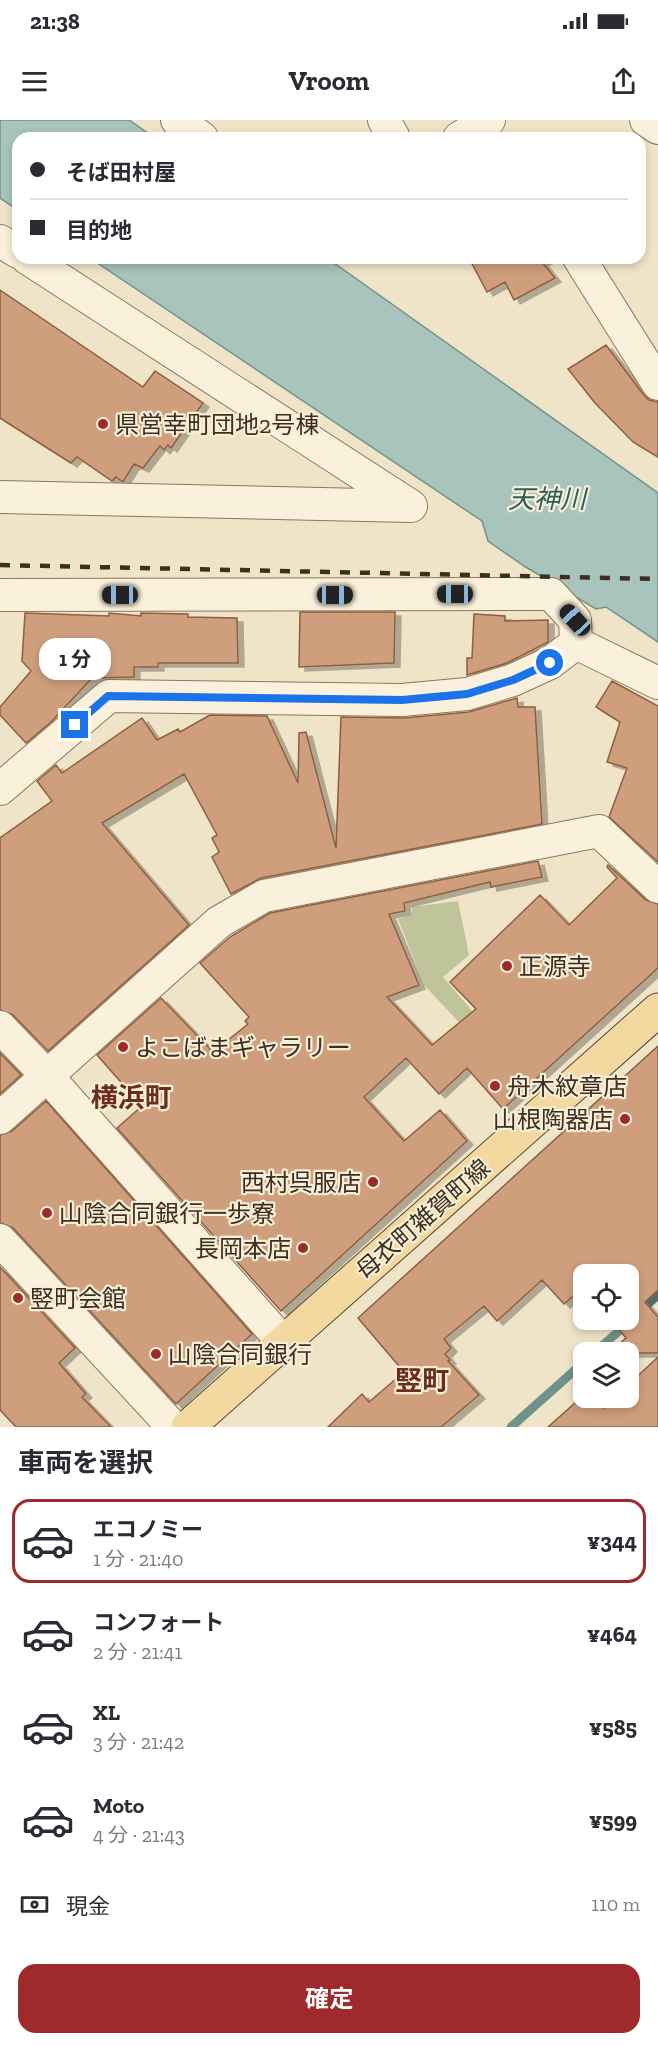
<!DOCTYPE html>
<html lang="ja">
<meta charset="utf-8">
<style>
body{margin:0;font-family:"Zilla Slab","Noto Sans JP",serif;background:#f7f7f7;color:#2b2b33;height:100vh;display:flex;flex-direction:column;font-size:22px;white-space:nowrap}
*{box-sizing:border-box;margin:0}
p{font-size:20px;color:#7c7c81}
.icon{flex:none;width:33px;height:33px;fill:none;stroke:currentColor;stroke-width:2;stroke-linecap:round;stroke-linejoin:round}
.map{position:relative;height:1307px;overflow:hidden}
.drawer{display:flex;flex-direction:column;background:#fff;flex:1}
.drawer>*{flex:none}
.banner{position:absolute;left:12px;top:12px;width:634px;height:132px;border-radius:18px;box-shadow:0 3px 9px #0003;display:grid;align-content:center;height:132px;padding:0 18px;background:#fff}
.tools{position:absolute;left:573px;top:1144px;display:grid;gap:12px}
.tools a{display:grid;place-items:center;width:66px;height:66px;border-radius:12px;background:#fff;box-shadow:0 3px 9px #0003;font-size:30px}
.end{position:absolute;width:27px;height:27px;margin:-14px;border:8px solid #1a73e8;background:#fff;box-shadow:0 0 0 3px #fff}
.from{border-radius:50%}
.bubble{position:absolute;height:42px;border-radius:18px;background:#fff;box-shadow:0 3px 9px #0003;font-size:20px;font-weight:700;line-height:42px;text-align:center}
.car{position:absolute;width:18px;height:36px;margin:-18px -9px;border-radius:8px;box-shadow:0 0 4px 2px #0007;background:linear-gradient(#222 24%,#8ab4d8 0 40%,#222 0 76%,#8ab4d8 0 86%,#222 0)}
.banner b{display:flex;align-items:center;gap:21px;height:57px;font-size:22px}
.banner b+b{border-top:2px solid #e1e1e2}
.banner i{width:15px;height:15px;background:#2b2b33}
ul{padding:0;list-style:none}
li{display:flex;align-items:center;gap:18px;height:84px;margin:0 12px 9px;padding:0 6px;border:3px solid transparent;border-radius:18px}
li div{flex:1}
li b{display:block;font-size:22px}
li em{font-style:normal;font-weight:700}
li.current{border-color:#9e2a2b}
li>.icon{width:54px;height:54px;stroke-width:1.5}
h2{padding:0 18px;font-size:27px;line-height:72px}
.pay{display:flex;align-items:center;gap:15px;height:66px;padding:0 18px;font-size:22px}
.pay p{margin-inline-start:auto}
.action{display:flex;gap:12px;margin-top:auto;padding:12px 18px}
.action a{flex:1;height:69px;border-radius:18px;background:#9e2a2b;color:#fff;font-size:24px;font-weight:700;line-height:69px;text-align:center}
.status{display:flex;justify-content:space-between;align-items:center;height:42px;padding:0 30px;background:#fff;direction:ltr}
.status svg{height:16px;fill:currentColor}
header{display:flex;justify-content:space-between;align-items:center;height:78px;padding:0 18px;background:#fff;font-size:27px;font-weight:700}
.map>svg:first-child{display:block}
.cemetery{fill:#bfc49a}
.water{fill:#a9c4bc;stroke:#6f938a;stroke-width:1.5}
.lines{fill:none;stroke-linecap:round;stroke-linejoin:round}
.stream{stroke:#6f938a;stroke-width:9}
.building{fill:#cf9f7d;stroke:#8d5f41;stroke-width:1.5;filter:url(#shadow)}
.minor-casing{stroke:#8d765c;stroke-width:34}
.major-casing{stroke:#5b4430;stroke-width:35}
.minor{stroke:#faf1dc;stroke-width:32}
.major{stroke:#f3d9a0;stroke-width:33}
.rail{stroke:#3d2e20;stroke-width:4.5;stroke-dasharray:10 10;stroke-linecap:butt}
.route{stroke:#1a73e8;stroke-width:8}
.poi-dot{fill:#9e2a2b;stroke:#f7eed8;stroke-width:2}
.labels{text-anchor:middle;dominant-baseline:central;stroke-width:4.5;stroke-linejoin:round;paint-order:stroke}
.poi-label{font-size:24px;fill:#3d2e20;stroke:#f7eed8;text-anchor:start}
.street-label{font-size:24px;fill:#3d2e20;stroke:#f7eed8}
.water-label{font-size:26px;font-style:italic;fill:#2f5d5a;stroke:#f7eed8}
.quarter-label{font-size:27px;font-weight:bold;fill:#6b2e1e;stroke:#f7eed8}
</style>
<div class="status"><b>21:38</b><svg viewBox="0 0 49 12"><path d="M0 12V9h3v3zM5 12V6h3v6zM10 12V3h3v9zM15 12V0h3v12zM26 1h20v11H26zM47 4h2v5h-2z"/></svg></div>
<header><svg class="icon" aria-label="menu" viewBox="0 0 24 24"><path d="M4 6h16M4 12h16M4 18h16"/></svg>Vroom<svg class="icon" aria-label="share" viewBox="0 0 24 24"><path d="M12 15V3M7 8l5-5 5 5M5 13v7h14v-7"/></svg></header>
<div class="map">
<svg width="658" height="1307" viewBox="0 0 658 1307">
<defs>
<filter id="shadow"><feDropShadow dx="6" dy="4" stdDeviation="0" flood-color="#0004"/></filter>
</defs>
<rect width="100%" height="100%" fill="#f0e4c8"/>
<path class="cemetery" d="M458,781l11,54 -26,22 37,43 -12,12 -44,-47 -26,-66 14,-4v-8z"/>
<path class="water" d="M0,0h129l26,18h-137v72l-18,-12z
M90,138h237l331,235v149l-52,-35 -10,2 -72,-43 -36,-25 -6,-20z"/>
<g class="lines">
<path class="stream" d="M640,1191l18,-16
M594,1233l34,-30
M511,1307l73,-65"/>
</g>
<path class="building" d="M469,138h80l-7,4 13,16 -41,22 -9,-18 -18,10z
M0,170l143,97 12,-16 48,32 -32,45 -3,-3 -4,5 -4,-4 -17,22 -9,-4 -11,18 -7,-5 -4,4 -35,-24 -6,6 -71,-45z
M606,225l37,49 6,6 9,2v55l-25,-15 -38,-39 -27,-34z
M300,492h95l-1,51 -95,4z
M25,493l84,3v-3l32,3v-3l47,1v3l49,1 1,45h-80v4h-24v10l-42,1 -41,44 -25,21 -26,-28v-8l31,-36 -9,-10z
M474,494l31,2v5l43,-1v22l-41,21 -40,12v-17h5z
M612,561l46,25v156l-49,-45 18,-49 -20,-6 13,-40 -24,-15z
M517,578l1,9h17l7,117 -281,54 -30,16 -19,-37 7,-5 -7,-14 5,-3 -33,-61 -82,49 87,102 -141,126 -35,-36 -13,-5v-172l52,-37 -15,-20 19,-16 6,8 80,-55 15,22 21,-11 2,3 30,-17 57,1 31,67 1,-50 7,-1 30,116 5,-131 63,1 65,-6z
M538,741l4,16 -51,10 -1,-5 -86,21 1,8 -16,3 30,71 -32,12 45,48 44,-36 -26,-27 90,-87 29,30 48,-47 -10,-11 1,-2 38,35 12,4v64l-155,141 -36,-41 -28,26 -33,-36 -42,39 40,44 36,-31 27,31 -186,170 -164,-183 25,-22 -45,-51 64,-57 52,54 35,-28 -3,-3 4,-4 -49,-54 30,-26 40,-24z
M658,926v244l-13,12 13,15v36h-49l17,-15 -15,-18h17v-45h-44v12l-20,17 -22,-24 -45,41 -13,-15 -40,33 7,9 -6,6 5,6 -2,1 31,34 -38,32h-113l34,-33 7,8 35,-30 -46,-54z
M0,933l21,22 -21,19z
M46,981l206,233 -76,70 -163,-176 -13,-5v-88l12,-4z
M0,1147l75,81 -16,15 27,31 -4,3 29,30h-95l-16,-17z
M658,1237v70h-110l36,-32v3h10l10,10 11,-10h13v-13z"/>
<g class="lines">
<defs>
<path id="minor" d="M177,0l25,18
M384,0l10,18
M646,0l12,8
M459,18l30,-18
M0,121l18,11
M27,138l384,248
M579,138l79,126
M0,377l410,9
M0,475l551,-1 24,26 1,23 82,40
M0,669l109,-93 293,4 65,-6 46,-14 37,-17 26,-20
M0,907l48,50 235,265
M0,998l219,-196 45,-26 335,-65 59,56
M0,1120l173,187"/>
<path id="major" d="M188,1307l470,-417"/>
</defs>
<use href="#minor" class="minor-casing"/>
<use href="#major" class="major-casing"/>
<use href="#minor" class="minor"/>
<use href="#major" class="major"/>
<path class="rail" d="M0,445l658,14"/>
</g>
<g class="lines">
<path class="route" d="M75,605l33,-29 294,4 65,-6 46,-14 37,-17"/>
</g>
<g class="poi-dot">
<circle cx="103" cy="304" r="6"/>
<circle cx="507" cy="846" r="6"/>
<circle cx="123" cy="927" r="6"/>
<circle cx="495" cy="966" r="6"/>
<circle cx="625" cy="999" r="6"/>
<circle cx="373" cy="1062" r="6"/>
<circle cx="47" cy="1093" r="6"/>
<circle cx="303" cy="1128" r="6"/>
<circle cx="18" cy="1178" r="6"/>
<circle cx="156" cy="1234" r="6"/>
</g>
<g class="labels">
<g class="poi-label">
<text x="115" y="304">県営幸町団地2号棟</text>
<text x="519" y="846">正源寺</text>
<text x="135" y="927">よこばまギャラリー</text>
<text x="507" y="966">舟木紋章店</text>
<text x="613" y="999" text-anchor="end">山根陶器店</text>
<text x="361" y="1062" text-anchor="end">西村呉服店</text>
<text x="59" y="1093">山陰合同銀行一歩寮</text>
<text x="291" y="1128" text-anchor="end">長岡本店</text>
<text x="30" y="1178">竪町会館</text>
<text x="168" y="1234">山陰合同銀行</text>
</g>
<g class="street-label">
<text transform="translate(423 1099) rotate(-41)">母衣町雑賀町線</text>
</g>
<g class="water-label">
<text x="547" y="379">天神川</text>
</g>
<g class="quarter-label">
<text x="131" y="978">横浜町</text>
<text x="422" y="1261">竪町</text>
</g>
</g>
</svg>
<div class="tools">
<a><svg class="icon" aria-label="locate" viewBox="0 0 24 24"><circle cx="12" cy="12" r="6"/><path d="M12 2v4M12 18v4M2 12h4M18 12h4"/></svg></a>
<a><svg class="icon" aria-label="layers" viewBox="0 0 24 24"><path d="M12 4l9 5-9 5-9-5zM3 14l9 5 9-5"/></svg></a>
</div>
<i class="end from" style="left:550px;top:543px"></i>
<i class="end" style="left:75px;top:605px"></i>
<div class="bubble" style="left:39px;top:518px;width:72px">1 分</div>
<i class="car" style="left:455px;top:474px;rotate:270deg"></i>
<i class="car" style="left:120px;top:475px;rotate:270deg"></i>
<i class="car" style="left:335px;top:475px;rotate:90deg"></i>
<i class="car" style="left:575px;top:500px;rotate:317deg"></i>
<div class="banner">
<b><i class="from"></i>そば田村屋</b>
<b><i></i>目的地</b>
</div>
</div>
<section class="drawer">
<h2>車両を選択</h2>
<ul>
<li class="current"><svg class="icon" aria-label="car" viewBox="0 0 24 24"><path d="M5 17H2v-5l4-1 3-4h7l3 4 3 1v5h-3M9 17h6M6 11h13"/><circle cx="7" cy="17" r="2"/><circle cx="17" cy="17" r="2"/></svg><div><b>エコノミー</b><p>1 分 · 21:40</p></div><em>¥344</em></li>
<li><svg class="icon" aria-label="car" viewBox="0 0 24 24"><path d="M5 17H2v-5l4-1 3-4h7l3 4 3 1v5h-3M9 17h6M6 11h13"/><circle cx="7" cy="17" r="2"/><circle cx="17" cy="17" r="2"/></svg><div><b>コンフォート</b><p>2 分 · 21:41</p></div><em>¥464</em></li>
<li><svg class="icon" aria-label="car" viewBox="0 0 24 24"><path d="M5 17H2v-5l4-1 3-4h7l3 4 3 1v5h-3M9 17h6M6 11h13"/><circle cx="7" cy="17" r="2"/><circle cx="17" cy="17" r="2"/></svg><div><b>XL</b><p>3 分 · 21:42</p></div><em>¥585</em></li>
<li><svg class="icon" aria-label="car" viewBox="0 0 24 24"><path d="M5 17H2v-5l4-1 3-4h7l3 4 3 1v5h-3M9 17h6M6 11h13"/><circle cx="7" cy="17" r="2"/><circle cx="17" cy="17" r="2"/></svg><div><b>Moto</b><p>4 分 · 21:43</p></div><em>¥599</em></li>
</ul>
<div class="pay"><svg class="icon" aria-label="cash" viewBox="0 0 24 24"><path d="M3 7h18v10H3z"/><circle cx="12" cy="12" r="2"/></svg>現金<p>110 m</p></div>
<div class="action"><a>確定</a></div>
</section>
